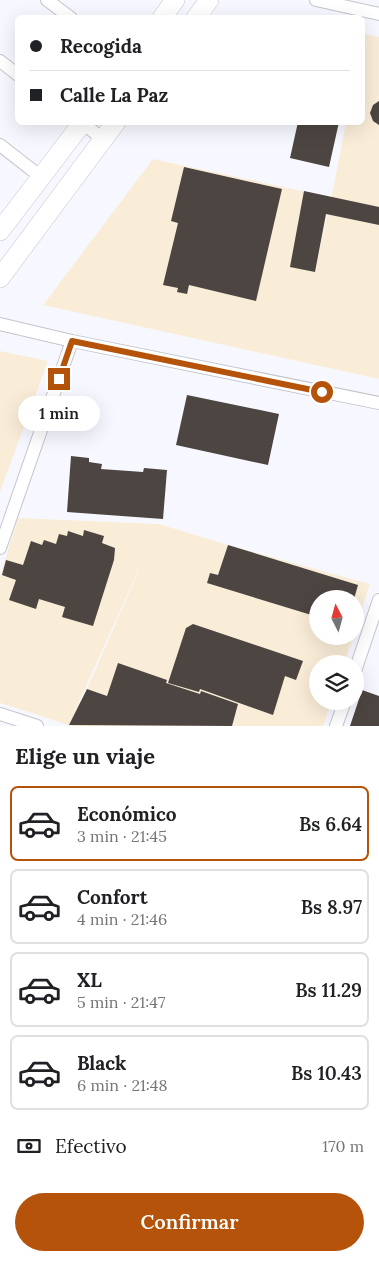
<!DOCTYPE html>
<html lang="es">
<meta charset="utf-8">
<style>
body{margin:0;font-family:Lora,serif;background:#f6f6f6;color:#202124;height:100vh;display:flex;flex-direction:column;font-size:19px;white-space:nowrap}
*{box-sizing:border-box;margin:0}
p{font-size:16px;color:#757577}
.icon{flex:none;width:28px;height:28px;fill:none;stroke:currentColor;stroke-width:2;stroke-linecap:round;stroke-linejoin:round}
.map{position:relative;height:726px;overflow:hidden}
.details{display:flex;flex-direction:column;background:#fff;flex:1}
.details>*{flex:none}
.hud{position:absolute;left:15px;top:15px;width:350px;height:110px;border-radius:8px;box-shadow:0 5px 20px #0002;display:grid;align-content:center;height:110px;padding:0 15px;background:#fff}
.needle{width:32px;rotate:354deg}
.controls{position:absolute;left:309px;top:590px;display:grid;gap:10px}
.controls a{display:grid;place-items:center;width:55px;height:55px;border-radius:50%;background:#fff;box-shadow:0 5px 20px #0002;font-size:25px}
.end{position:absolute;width:22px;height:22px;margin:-11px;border:6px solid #b45309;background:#fff;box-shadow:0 0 0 2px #fff}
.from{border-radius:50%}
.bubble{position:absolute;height:35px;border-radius:18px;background:#fff;box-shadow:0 5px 20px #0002;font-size:16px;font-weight:600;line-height:35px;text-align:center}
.hud b{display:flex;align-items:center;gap:18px;height:48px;font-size:19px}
.hud b+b{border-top:1px solid #e0e0e0}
.hud i{width:12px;height:12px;background:#202124}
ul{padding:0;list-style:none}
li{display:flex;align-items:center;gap:15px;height:75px;margin:0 10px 8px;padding:0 5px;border:2px solid #e0e0e0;border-radius:8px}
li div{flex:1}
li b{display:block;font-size:19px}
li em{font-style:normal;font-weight:600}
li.selected{border-color:#b45309}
li>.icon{width:45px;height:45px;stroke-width:1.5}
h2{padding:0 15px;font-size:22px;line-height:60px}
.pay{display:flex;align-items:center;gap:12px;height:55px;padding:0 15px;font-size:19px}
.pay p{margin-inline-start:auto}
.cta{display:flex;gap:10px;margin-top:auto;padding:10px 15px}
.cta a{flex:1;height:58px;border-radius:30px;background:#b45309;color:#fff;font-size:20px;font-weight:600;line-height:58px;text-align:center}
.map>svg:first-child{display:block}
.industrial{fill:#f9edd8;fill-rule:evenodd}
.building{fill:#4c4541}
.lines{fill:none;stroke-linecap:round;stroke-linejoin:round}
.minor-casing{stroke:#c4c5cd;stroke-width:14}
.primary-casing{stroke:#c4c5cd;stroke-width:20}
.minor{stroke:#fff;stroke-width:12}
.primary{stroke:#fff;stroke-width:19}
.route{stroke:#b45309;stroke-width:6}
</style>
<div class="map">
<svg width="379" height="726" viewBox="0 0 379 726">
<rect width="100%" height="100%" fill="#f7f8ff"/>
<path class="industrial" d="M363,34l16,3v342l-336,-74 110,-146 177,38 -18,87 20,-90 14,-71 16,-1z
M0,351l48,10 -48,131z
M18,518l141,6 69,21 142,39 -15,46v-31h-37v37h35l-9,28h-26v37h13l-8,25h-251l-72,-23v-127zM139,570l-52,119 -14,26 65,-144z"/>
<path class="building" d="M379,101v24l-6,-4 -3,-8 3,-8z
M298,122h41l-10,45 -39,-9z
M184,167l98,22 -26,112 -67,-16 -2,9 -10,-2 1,-4 -15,-3 15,-62 -7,-2z
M304,191l75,16v18l-53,-11 -11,58 -25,-5z
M187,395l92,19 -11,51 -92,-20z
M71,456l18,2v4l13,2 -1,5 42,3 1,-4 23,2 -4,49 -96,-7z
M84,530l20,6 -2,7 13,5 -1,12 -21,66 -31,-9 3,-10 -26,-8 -3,10 -27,-9 7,-20 -14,-5 4,-15 17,5 8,-24 11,4 2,-5 12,4 3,-10 8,2 1,-5 15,5z
M228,545l130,40 -4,14h-36v18l-111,-34 3,-10 8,2z
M193,624l110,37 -7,19 -11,-4 -12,39 -73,-26 -1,3 -31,-9 18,-55z
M118,663l49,17 -1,3 34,11 1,-3 37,13 -6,22 -163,-1 18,-36 20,7z
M362,690l17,6v30h-29z"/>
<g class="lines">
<defs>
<path id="minor" d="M47,0l24,18
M316,0l63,14
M0,61l18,14
M81,122l22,17
M0,145l41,32
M0,324l72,17 307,62
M0,548l72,-207
M355,671l24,-71
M0,714l37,12
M336,726l9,-25"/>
<path id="primary" d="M162,18l13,-18
M196,18l13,-18
M0,231l83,-109
M0,278l116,-156"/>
</defs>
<use href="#minor" class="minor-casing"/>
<use href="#primary" class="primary-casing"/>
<use href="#minor" class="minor"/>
<use href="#primary" class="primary"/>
</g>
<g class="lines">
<path class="route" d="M59,379l13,-38 250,51"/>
</g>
</svg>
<div class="controls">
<a><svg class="needle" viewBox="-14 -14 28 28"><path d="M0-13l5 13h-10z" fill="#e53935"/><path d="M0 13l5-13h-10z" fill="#757577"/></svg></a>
<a><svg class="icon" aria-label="layers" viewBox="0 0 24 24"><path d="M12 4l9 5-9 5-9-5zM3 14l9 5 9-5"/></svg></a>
</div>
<i class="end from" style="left:322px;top:392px"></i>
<i class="end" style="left:59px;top:379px"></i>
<div class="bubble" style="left:18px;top:396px;width:82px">1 min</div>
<div class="hud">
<b><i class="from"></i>Recogida</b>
<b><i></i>Calle La Paz</b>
</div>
</div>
<section class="details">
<h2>Elige un viaje</h2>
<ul>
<li class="selected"><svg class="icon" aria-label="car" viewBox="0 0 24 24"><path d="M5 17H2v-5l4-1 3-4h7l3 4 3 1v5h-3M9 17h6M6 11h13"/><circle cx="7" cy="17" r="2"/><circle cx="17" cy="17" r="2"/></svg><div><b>Económico</b><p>3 min · 21:45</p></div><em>Bs 6.64</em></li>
<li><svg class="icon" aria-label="car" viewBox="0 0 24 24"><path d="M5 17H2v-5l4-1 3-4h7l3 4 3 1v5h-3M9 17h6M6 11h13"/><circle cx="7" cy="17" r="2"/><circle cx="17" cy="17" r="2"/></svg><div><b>Confort</b><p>4 min · 21:46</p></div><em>Bs 8.97</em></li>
<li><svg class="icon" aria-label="car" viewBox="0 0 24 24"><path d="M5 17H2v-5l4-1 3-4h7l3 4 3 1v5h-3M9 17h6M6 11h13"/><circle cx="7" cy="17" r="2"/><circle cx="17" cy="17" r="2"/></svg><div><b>XL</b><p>5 min · 21:47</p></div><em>Bs 11.29</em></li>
<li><svg class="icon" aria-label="car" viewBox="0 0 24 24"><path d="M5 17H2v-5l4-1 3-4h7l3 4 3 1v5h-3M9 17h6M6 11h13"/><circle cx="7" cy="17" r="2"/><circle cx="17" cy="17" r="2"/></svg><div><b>Black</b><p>6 min · 21:48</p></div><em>Bs 10.43</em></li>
</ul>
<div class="pay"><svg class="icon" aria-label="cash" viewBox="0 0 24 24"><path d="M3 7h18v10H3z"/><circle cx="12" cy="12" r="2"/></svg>Efectivo<p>170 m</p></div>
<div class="cta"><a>Confirmar</a></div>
</section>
